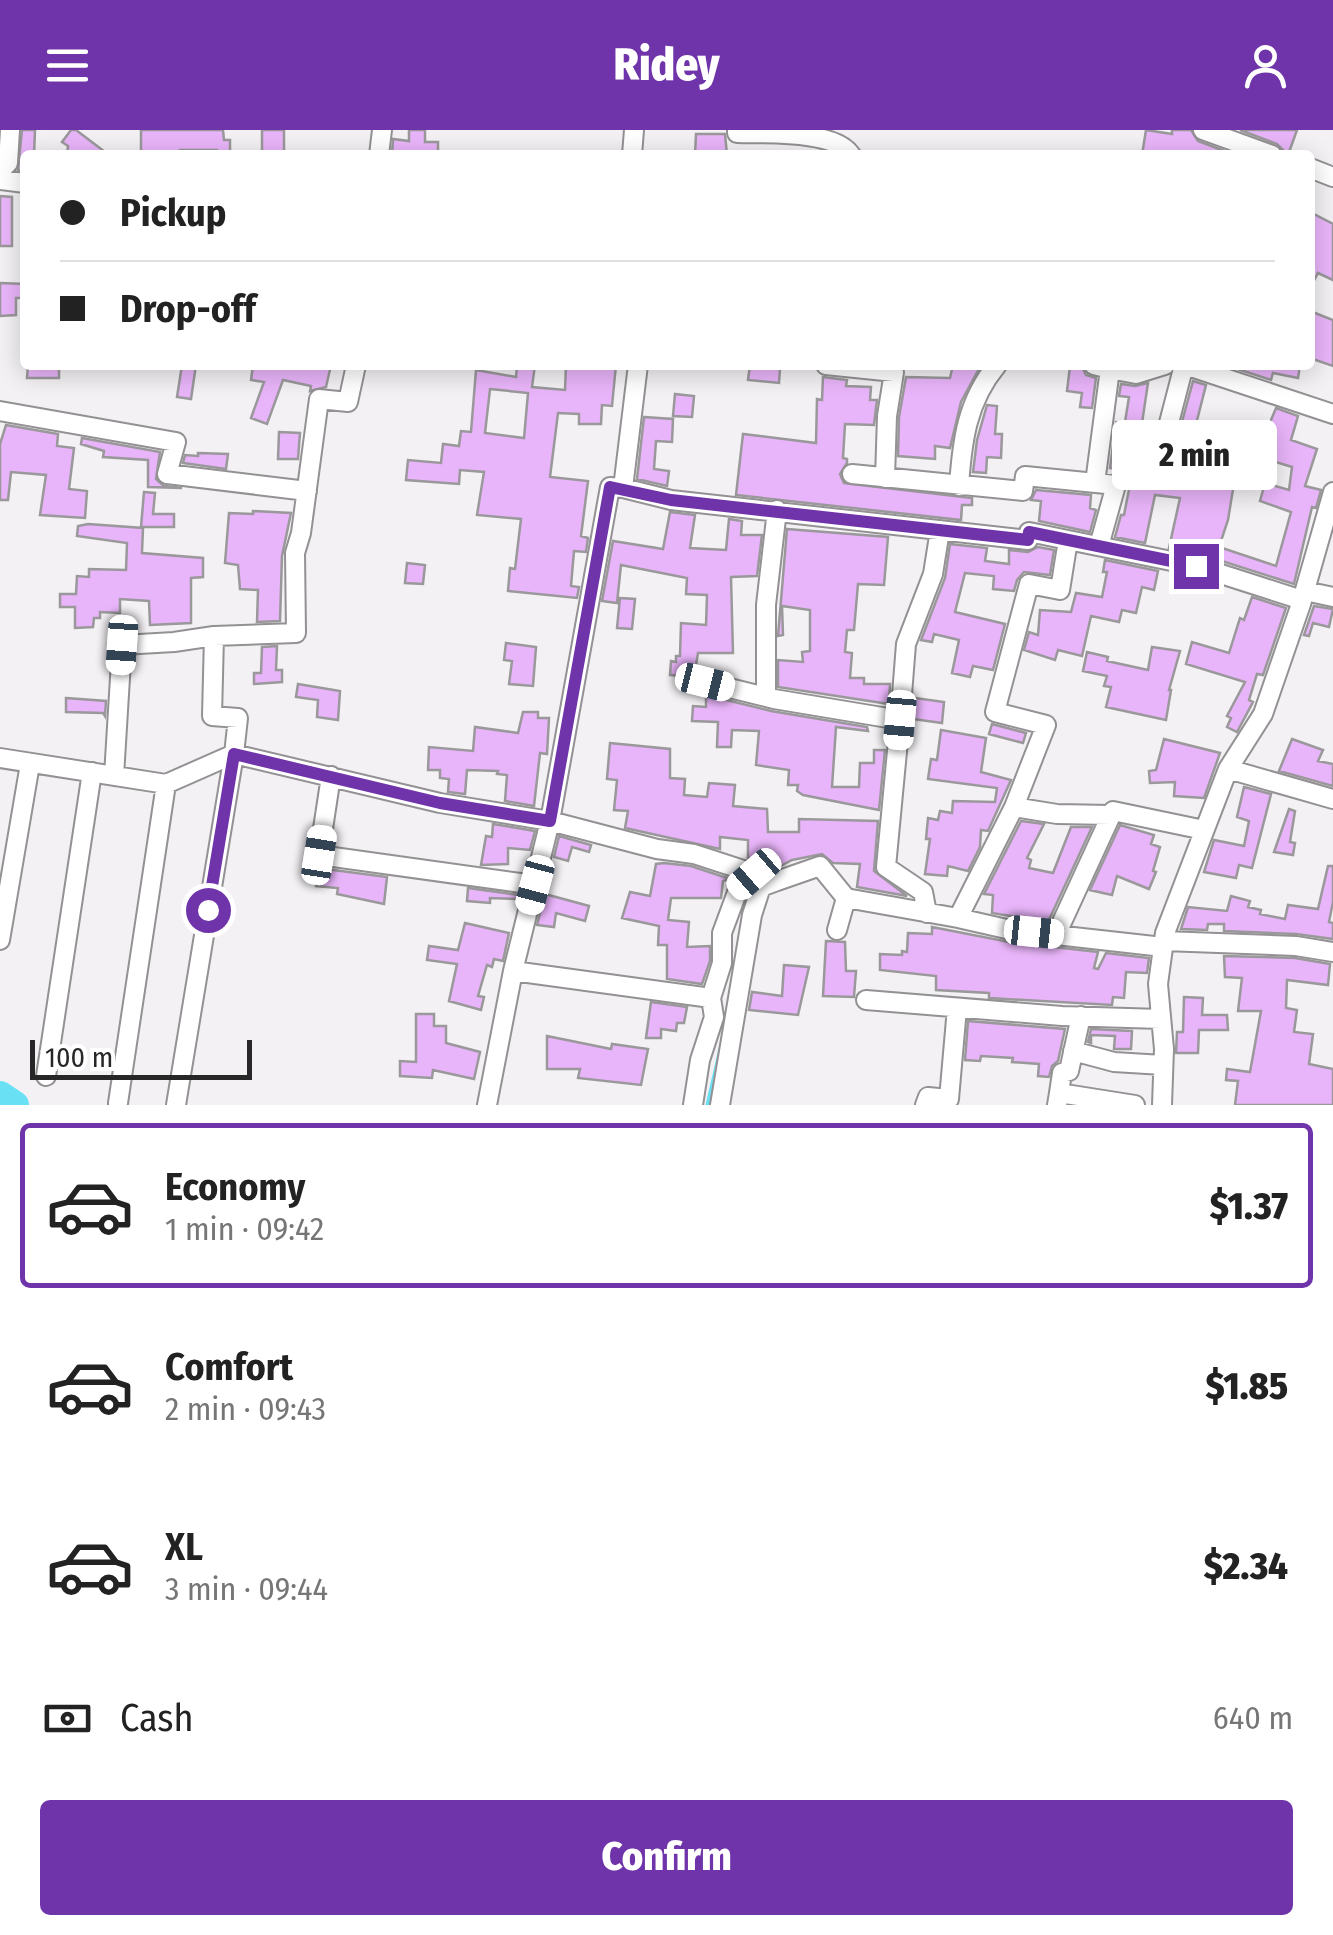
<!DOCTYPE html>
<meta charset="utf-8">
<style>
body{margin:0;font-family:"Fira Sans Condensed",sans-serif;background:#f6f6f6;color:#222;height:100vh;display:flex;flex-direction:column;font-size:38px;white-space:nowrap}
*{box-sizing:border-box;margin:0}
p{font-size:32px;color:#767676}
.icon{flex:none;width:55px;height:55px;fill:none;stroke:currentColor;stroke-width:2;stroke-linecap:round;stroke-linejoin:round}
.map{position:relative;height:975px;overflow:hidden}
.drawer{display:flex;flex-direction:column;background:#fff;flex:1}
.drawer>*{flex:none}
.banner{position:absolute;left:20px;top:20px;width:1295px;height:220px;border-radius:10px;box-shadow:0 5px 25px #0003;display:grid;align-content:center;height:220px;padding:0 40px;background:#fff}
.scale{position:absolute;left:30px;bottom:25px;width:222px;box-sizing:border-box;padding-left:10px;border:5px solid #282728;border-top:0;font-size:28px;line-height:35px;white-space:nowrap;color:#282728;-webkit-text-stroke:8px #fff;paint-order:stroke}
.end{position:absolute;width:45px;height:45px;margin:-22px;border:12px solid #7034aa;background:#fff;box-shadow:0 0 0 5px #fff}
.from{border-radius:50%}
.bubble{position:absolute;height:70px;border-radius:10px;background:#fff;box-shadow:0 5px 25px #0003;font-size:32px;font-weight:800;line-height:70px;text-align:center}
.car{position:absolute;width:30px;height:60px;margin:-30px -15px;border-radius:12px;box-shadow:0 0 8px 2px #0007;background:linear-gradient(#fff 24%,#345 0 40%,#fff 0 76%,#345 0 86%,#fff 0)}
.banner b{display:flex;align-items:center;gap:35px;height:95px;font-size:38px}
.banner b+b{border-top:2px solid #e0e0e0}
.banner i{width:25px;height:25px;background:#222}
ul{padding:18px 0 0;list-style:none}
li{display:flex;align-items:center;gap:30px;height:165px;margin:0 20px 15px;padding:0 20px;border:5px solid transparent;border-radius:10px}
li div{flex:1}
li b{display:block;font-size:38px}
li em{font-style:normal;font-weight:800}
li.selected{border-color:#7034aa}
li>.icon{width:90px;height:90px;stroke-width:1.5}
.pay{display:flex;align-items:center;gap:25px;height:110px;padding:0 40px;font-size:38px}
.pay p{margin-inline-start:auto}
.action{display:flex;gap:20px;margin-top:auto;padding:20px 40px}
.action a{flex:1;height:115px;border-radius:10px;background:#7034aa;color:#fff;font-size:40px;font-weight:800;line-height:115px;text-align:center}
header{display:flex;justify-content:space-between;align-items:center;height:130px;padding:0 40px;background:#7034aa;color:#fff;font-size:45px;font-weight:800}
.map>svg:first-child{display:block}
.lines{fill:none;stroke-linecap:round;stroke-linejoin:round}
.stream{stroke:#6ae0f5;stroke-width:5}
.river{stroke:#6ae0f5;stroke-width:28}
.building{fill:#e9b5fa;stroke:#9a989b;stroke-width:2.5;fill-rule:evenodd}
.street-casing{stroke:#939193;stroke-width:22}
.street{stroke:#fff;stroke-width:18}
.route{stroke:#7034aa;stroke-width:12}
</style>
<header><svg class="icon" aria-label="menu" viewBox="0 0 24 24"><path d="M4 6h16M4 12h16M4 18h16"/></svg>Ridey<svg class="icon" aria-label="person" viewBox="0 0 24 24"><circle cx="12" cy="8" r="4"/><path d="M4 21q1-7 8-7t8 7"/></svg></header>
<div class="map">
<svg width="1333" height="975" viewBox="0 0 1333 975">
<rect width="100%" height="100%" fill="#f3f1f4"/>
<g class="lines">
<path class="stream" d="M708,975l13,-56"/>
<path class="river" d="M0,965l15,10"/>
</g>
<path class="building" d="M22,0h13l-1,25h-9v15h-7z
M71,0h5l33,25h-42l1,-9 -6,-4z
M141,0h82l1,10h6v15h-13v-5h-37v5l-39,-2z
M262,0h22v25h-22z
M409,0h16v12h13v13h-46l1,-16 16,2z
M1146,0l26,4v-4h19l7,11 37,14h-93z
M1240,0h57l-9,25 -11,-11z
M696,4h29l2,21h-32z
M0,66l12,1v49h-12z
M1310,82l23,12v56l-15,-7 -8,15z
M0,153l25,1v14h-9v17l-16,1z
M1310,181l23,9v46l-23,-8z
M28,235h31v13h-32z
M182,235h14l-5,34 -14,-2z
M253,235h78l-5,22 -16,4 1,-5 -28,-6 -16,44 -16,-6 13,-36 -13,-2z
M523,235h12l-3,22 33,3 1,-25h50l-4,41 -10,-1 -1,19h-22v-10l-21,-1 -8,64 38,4 -7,55 7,2 -2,14 -12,-1 -3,35 8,1 -2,11 -69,-7 2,-23 5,1 6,-50 -44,-4 7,-43 -24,-2 -1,14 -53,-4 2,-20 33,3 2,-19 16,2 2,-15 10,1 5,-62 40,7 1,-10 6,1zM490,259l38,4 -4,45 -39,-5z
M750,235l30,3 -1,15 -31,-3z
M953,235h28l-20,37 -11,46 -15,-2v13l-37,-3 1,-39 7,-40 44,1z
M1225,235h75l-2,13 -25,-5 -2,7z
M1070,236l12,1 4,8 10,3 -4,30 -12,-1 2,-14 -15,-2z
M823,247l24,3 -1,6 25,1 -1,13h7l-3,25 -29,-1 -2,34 4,1v4l-7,11 4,9 128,15v7h-10l-1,15 -225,-25 7,-61 73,9 1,-44 5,1z
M1193,251l13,4 -13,51 -14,-3z
M1148,253l-6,40 -17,-1 4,-25 -10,-1 2,-12 14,2z
M675,264l19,2 -2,21 -19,-1z
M987,275l10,1 -2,28h7l-1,24 -14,-1 -1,16 -13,-1 4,-32z
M1276,278l22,8 -7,24 26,9 -12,37 16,4 -5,18 -4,-1 -18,77 -94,-30 -31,-6 11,-50 -25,-3 -10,48 -30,-6 6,-22h3l9,-46 -23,-1 6,-46 19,2 -3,22 17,3 -4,22 8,10 12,-3 6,-13 65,6 -8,49 -9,27 57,19 15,-54 -31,-11 5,-18 24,7 3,-23 -36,-11z
M644,287l29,2 -1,23 -16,-1 -2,28 15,2 -2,15 -30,-7z
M6,295l52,9 -1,12 17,2 -5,41 18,2 -2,27 -45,-3 6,-40 -35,-3 -3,28h-8v-56z
M279,302l21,1 -2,26h-20z
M82,308l78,14 -4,27 8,7 18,2 -34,-1v-27l-45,-3 1,-6 -23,-7z
M198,323l30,1 -2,15 -43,-6 2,-8 13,1z
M1036,360l55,5 -1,13 6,2 -6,22 -51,-11 2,-20 -10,-1z
M144,362l11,1 -2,21h21v13h-33z
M253,381l38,2 -9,43 -2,65 -23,1 1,-32 -18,-1 -2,-24 -13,-2 4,-50 24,1z
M670,382l25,3 -5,33 36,2 3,-31 13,2 -1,14h21l-5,41 -26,1 2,76h-35l-4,24 -24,-2 1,-14 5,1v-6h4l1,-33 25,2 1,-30 -21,-1 1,-16 -66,-13 -4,38 -15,-2 11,-60 50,8z
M88,394l55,4 -1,25 61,5v19l-12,1v45l-41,2 -1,-24 -29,-2v14l-20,-1v6h-6l-1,9 -18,1v-21h-15v-13h16l1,-18 12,1v-8l37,1 1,-27 -50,-7 1,-10z
M787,399l101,8 -4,48 -26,-1 -4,46h-7l-2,22 7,1 -2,25h14v6h26l-1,20 -111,-17v-27l25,2 -1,-10 8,-1v-41l-28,-4 1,29 -5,1z
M950,414l37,4 -2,13 24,3v-14l19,2 10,-5 16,3 -4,25 -26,-3 -7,8 -3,11 -21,-2 1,-13 -29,-3 -10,39 50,12 -12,46 -20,-4 -3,11 -18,-4 7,-33 -25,-6 -2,8 -11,-2 24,-62z
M1105,430l53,11 -4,19 -12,-3 -6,26 -14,-3 -3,12 -28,-6 -9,40 -24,-6 -3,10 -31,-10 5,-18 9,3 2,-25 31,2 5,-19 26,4 5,-25h-4z
M407,433l18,2 -2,19 -18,-1z
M1252,467l34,11 -23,67 -6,-1 -8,26 4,2 -16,30 -10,-5 4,-9 -4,-2 18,-34 -59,-18 6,-22 37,11 11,-35 4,2z
M620,468l15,1 -3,30 -15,-1z
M1314,476l19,3 -4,18 -16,-4 -4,13 -5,-1z
M506,513l30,4 -3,39 -24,-2 3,-23 -8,-1z
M277,516l-1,24h6v12l-28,2v-11h7l1,-26z
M1152,517l28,4 -11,39h2l-5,30 -60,-13 5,-20 -7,-1 3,-10 -24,-5 4,-19 21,5 -1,4 41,9z
M298,554l42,7 -2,29 -21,-3 1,-17 -22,-3z
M706,565l65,16 96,16 1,4 -32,-4 -4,60h27l1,-24h14v-13h11l-6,60 -76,-15 -6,-4 1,-6h-10l1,-15 -33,-5 3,-34 -27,-1 -1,17h-14l1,-25 -26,-1 1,-15 13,1z
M66,568l40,3 -1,15 -2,-3 -37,-1z
M915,568l29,4 -2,21 -29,-4z
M523,582h15v6h11l-2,36 -7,-1 -6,53 -29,-5 2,-26 -10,-1 1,-3 -31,-1 -2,24 -17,-2 1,-13 -9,-1v-8h-12l1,-23 44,4 2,-24 43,6z
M992,594l34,9 -3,10 -34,-9z
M941,600l45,8 -5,34 30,8 -23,51 -7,-1 -1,17 -12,24 -20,-5 -1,10 -22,-2 5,-35h-4l2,-21 10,2 2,-9 12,2 1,-12 42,1 2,-14 -69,-9 3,-20 6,1z
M1164,609l56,14 -16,45 -30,-2 1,-14 -25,1 -1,-12 7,-1z
M1292,609l31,11 -5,11 15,3v22l-54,-15z
M610,613l60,6v29l15,1 -1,16 23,2 2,-14 26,2 -2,21 34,3 1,23h31v-13l79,2 -4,50 33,25 -50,-9 3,-23 -27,-1 -11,-9 -30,6 -15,8 -6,-2v-7l-23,-1v-18l-28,-3v12l-95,-21 3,-17 -14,-1 3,-30 -10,-1z
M1244,657l27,7 -19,74 -13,-3 -3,13 -32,-6 10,-32 30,6 5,-25 -12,-4z
M1289,679l6,2 -5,31 5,1 -2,12 -19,-3z
M1021,691l23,3 -17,34 4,2 -2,8 24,5 18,-46h21l-44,95 -56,-9 1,-18 -9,-1z
M493,694l42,7 -5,19 -22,-2v16l-27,1 5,-29 6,1z
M1120,695l34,10 -3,9 9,3 -7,24 3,1 -7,17 -32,-13 -5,19 -22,-5z
M559,706l32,9 -2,7 -17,-5 -4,14 -14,-4z
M664,733l27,3 39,13 -7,2 -2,17h-50l-3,22 21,2 -2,25 23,-1v15l-8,23 -35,-5v-34h-9l1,-19 -37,-8 8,-26 20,4 6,-32z
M1328,736h5v36l-4,20 4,1v16l-37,-5 -72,-3v-7h-16l-1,6 -26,-1 7,-22 39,4 4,-15 19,5 -2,6 13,3 -1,4 25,5 3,-14 30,4z
M318,738l69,9 -3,27 -47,-10 1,-6 -22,-2z
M468,758l51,7 -1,4 -28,-1v5l-23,-2z
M545,764l44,12 -4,15 -29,-8 -2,14 -17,-2z
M465,793l44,10 -6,28 -9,-2 -2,8 -5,-2 -9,31 6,1 -3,13 -32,-9 8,-37 -30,-4 2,-14 29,4z
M932,797l77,15 89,10 -4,16 4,1 8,-16 43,5 -2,15 -21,-1 -2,26 -11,-1 -1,8 -123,-7v-5l-53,-3v-14l-56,-6v-16l22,1v-4l5,1 1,-19 24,1z
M826,811l19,1 1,29h10l-2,26 -31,-1z
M1224,826l71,2 35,6 -2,21 -41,-5 -1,28 11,2 -3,22 19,2 -4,30 24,5v36h-98l3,-24 -12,-1 1,-11 23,3 11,-61h-23l4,-33 -17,-1z
M784,835l25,2 -11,48 -49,-5 3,-18 30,4z
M1184,867l19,1 -1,17h25l1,15h-29l-1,23h-22l1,-21h6z
M651,872l36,5 -3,16h-7l-1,8 -15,-2v9h-15z
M416,884h18v12h12v17l34,9 -6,27 -41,-9 -1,8 -32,-2v-15l16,1z
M968,891l97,8 -7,32 -6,5 -3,11 -11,-1 1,-12 -27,-2 1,-4 -32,-2 -1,5 -15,-1z
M1091,899l41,2 -1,18h-17l1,-13 -24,-1v8l-3,-1z
M547,906l64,13 1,-5 36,5 -7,36 -63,-7 2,-9h-33z"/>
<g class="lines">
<defs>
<path id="street" d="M737,0v3c29,1 98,-3 114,22
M1203,0l69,25
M379,25l3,-25
M632,25l2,-25
M1310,38l23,9
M0,41l8,-8 2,-33
M0,50l25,3
M826,235l68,7 -7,44 -2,62
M1094,235l16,4 -15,114
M1185,235l148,49
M1110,239l26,5 29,-9
M0,281l176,31 -9,32 140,17
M1157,339l27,-104
M852,344l171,17 2,-15 91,9 -17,61
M959,356c3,-45 8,-85 38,-121
M1068,410l128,26 106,34
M1305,461l28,6
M705,552l69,17 126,21 -14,147 37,25 4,21
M766,567v-92l11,-95
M900,590l6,-76 27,-70 7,-44
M0,628l166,26 68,-30 4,-36 -26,-2 2,-80 82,-3 -1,-80 6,-20 18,-134 29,3 8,-37
M1228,639l105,30
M114,646l8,-131 52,-3 40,-6
M331,646l-12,79 216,30
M1014,677l43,7 54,1
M958,788l53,12 152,17
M837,800l9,-32
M1056,805l57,-124 91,19
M0,810l30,-176
M1164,811l132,5 37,6
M513,841l198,27 3,19 -14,43 -7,45
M711,868l11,-35v-30l17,-46 15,-13
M866,870l196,16 99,3
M1073,921l41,11 49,3
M46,946l46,-304
M1059,963l3,-20 7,-2 12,-55
M118,973l48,-319
M176,975l58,-351 206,49 110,18 107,28 37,5 83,27 43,-15 26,32 112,20 56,-111 32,-82 -51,-13 34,-128 31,6 8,-50 -39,-8 -1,8 -357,-40 -48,-12
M487,975l26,-134 37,-150 60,-334 13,1 15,-123
M720,975l32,-190 9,-28 16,-6
M925,975l3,-8 21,2 8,-91
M1057,975l2,-12 76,12
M1162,975l2,-56 -6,-65 7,-51 63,-164 35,-55 38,-110 32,-112"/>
</defs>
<use href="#street" class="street-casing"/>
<use href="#street" class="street"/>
</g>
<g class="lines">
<path class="route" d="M208,780l26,-156 206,49 110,18 60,-334 61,13 357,40 1,-8 167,34"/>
</g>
</svg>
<div class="scale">100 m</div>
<i class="end from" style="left:208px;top:780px"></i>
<i class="end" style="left:1196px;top:436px"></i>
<div class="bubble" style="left:1112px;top:290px;width:165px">2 min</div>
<i class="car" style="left:122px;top:515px;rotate:184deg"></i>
<i class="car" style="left:705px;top:552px;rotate:104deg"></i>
<i class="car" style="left:900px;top:590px;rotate:185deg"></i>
<i class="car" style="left:319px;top:725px;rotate:9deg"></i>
<i class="car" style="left:754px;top:744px;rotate:229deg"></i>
<i class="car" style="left:535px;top:755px;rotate:195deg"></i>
<i class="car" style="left:1034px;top:802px;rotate:96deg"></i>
<div class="banner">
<b><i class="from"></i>Pickup</b>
<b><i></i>Drop-off</b>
</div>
</div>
<section class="drawer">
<ul>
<li class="selected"><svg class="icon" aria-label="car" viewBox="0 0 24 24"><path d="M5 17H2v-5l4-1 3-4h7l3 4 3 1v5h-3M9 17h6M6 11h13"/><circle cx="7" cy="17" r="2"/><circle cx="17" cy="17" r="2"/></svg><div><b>Economy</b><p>1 min · 09:42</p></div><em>$1.37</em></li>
<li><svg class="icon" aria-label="car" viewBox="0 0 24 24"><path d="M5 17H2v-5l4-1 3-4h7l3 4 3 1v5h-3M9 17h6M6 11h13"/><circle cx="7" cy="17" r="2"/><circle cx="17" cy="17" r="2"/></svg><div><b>Comfort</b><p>2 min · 09:43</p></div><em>$1.85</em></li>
<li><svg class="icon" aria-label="car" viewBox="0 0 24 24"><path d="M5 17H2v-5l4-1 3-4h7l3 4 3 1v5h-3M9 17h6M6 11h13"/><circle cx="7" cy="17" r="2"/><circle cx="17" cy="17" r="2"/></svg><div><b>XL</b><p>3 min · 09:44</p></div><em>$2.34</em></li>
</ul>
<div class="pay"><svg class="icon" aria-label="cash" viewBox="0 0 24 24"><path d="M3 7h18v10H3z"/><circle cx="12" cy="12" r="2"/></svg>Cash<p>640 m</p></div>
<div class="action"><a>Confirm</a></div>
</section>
